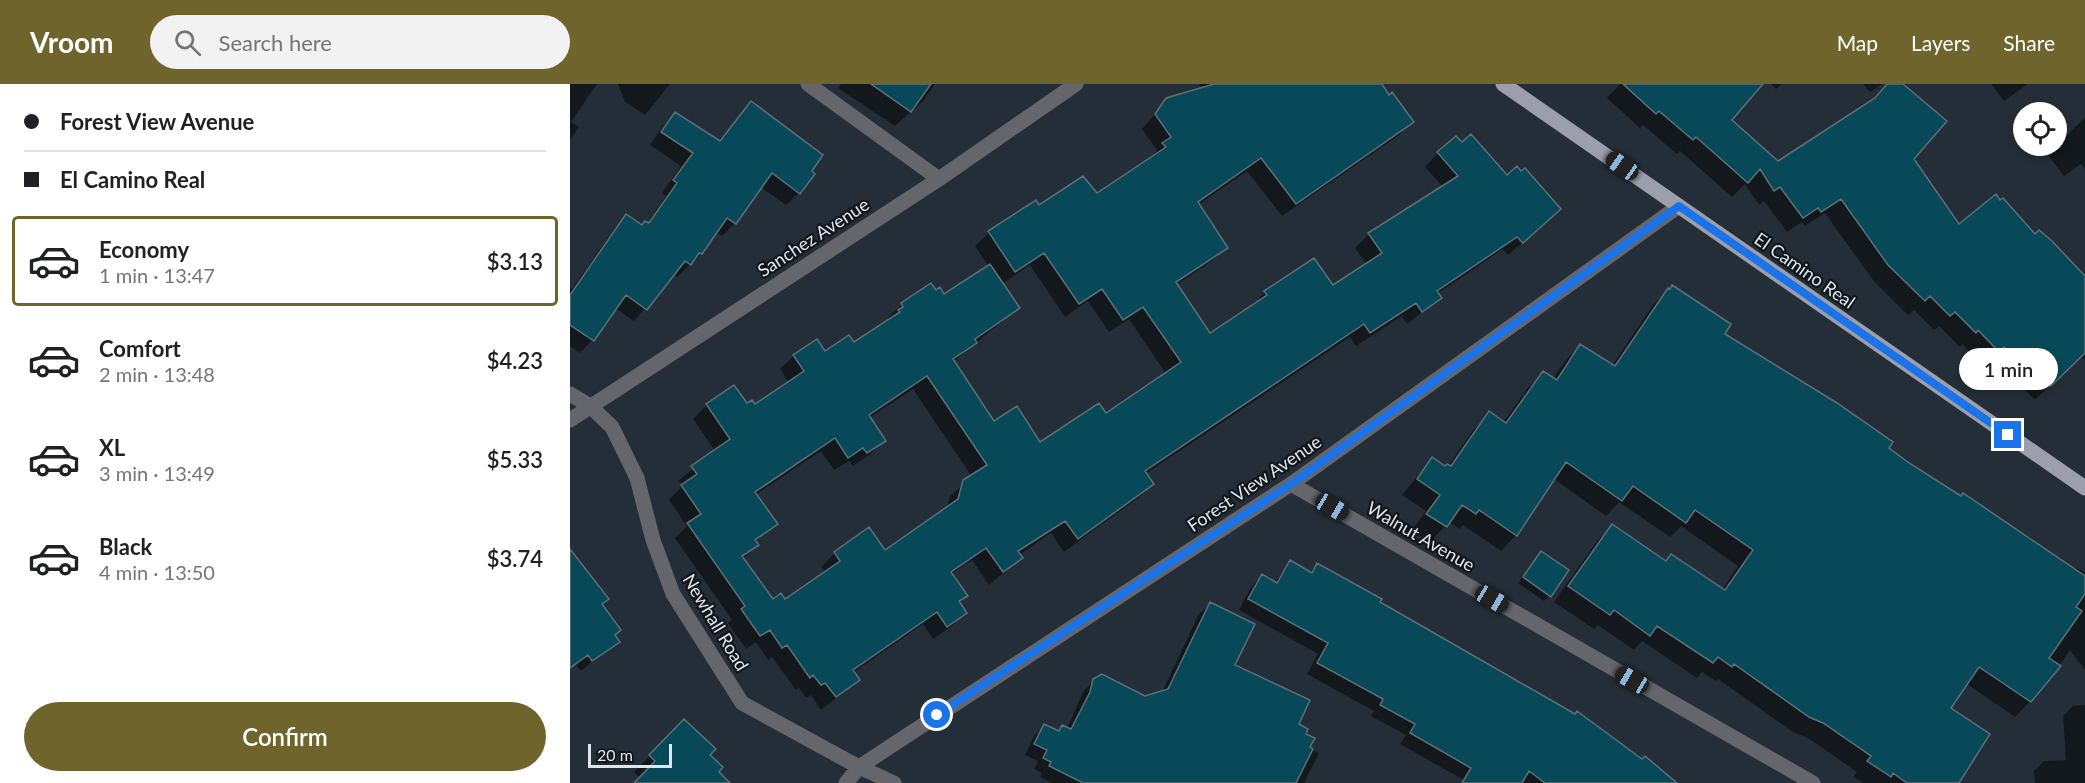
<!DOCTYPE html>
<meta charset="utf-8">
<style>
body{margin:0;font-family:Lato,sans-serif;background:#f2f2f2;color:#202124;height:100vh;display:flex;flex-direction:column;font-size:22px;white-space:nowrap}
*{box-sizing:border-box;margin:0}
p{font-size:20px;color:#757577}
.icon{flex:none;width:33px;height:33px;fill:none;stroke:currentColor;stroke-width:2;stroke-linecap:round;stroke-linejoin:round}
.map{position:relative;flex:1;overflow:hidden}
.drawer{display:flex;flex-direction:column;background:#fff;width:570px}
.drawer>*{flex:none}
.top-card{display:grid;align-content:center;height:132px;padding:0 24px;background:#fff}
.fabs{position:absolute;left:1443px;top:18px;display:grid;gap:12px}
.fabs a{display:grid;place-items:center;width:54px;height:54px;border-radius:50%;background:#fff;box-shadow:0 3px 9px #0003;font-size:30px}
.scale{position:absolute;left:18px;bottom:15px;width:84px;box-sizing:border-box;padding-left:6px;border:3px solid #dfe5ec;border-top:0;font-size:16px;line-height:21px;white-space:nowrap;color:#dfe5ec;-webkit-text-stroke:4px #11161a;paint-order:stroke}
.end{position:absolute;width:27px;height:27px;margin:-14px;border:8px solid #1a73e8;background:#fff;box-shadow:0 0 0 3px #fff}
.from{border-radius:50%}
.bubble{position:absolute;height:42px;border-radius:21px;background:#fff;box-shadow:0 3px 9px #0003;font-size:20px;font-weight:600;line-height:42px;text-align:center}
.car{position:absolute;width:18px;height:36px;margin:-18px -9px;border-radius:8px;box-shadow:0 0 4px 2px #0007;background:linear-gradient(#222 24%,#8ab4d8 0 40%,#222 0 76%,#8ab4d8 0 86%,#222 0)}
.top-card b{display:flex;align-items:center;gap:21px;height:57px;font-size:22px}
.top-card b+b{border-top:2px solid #e0e0e0}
.top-card i{width:15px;height:15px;background:#202124}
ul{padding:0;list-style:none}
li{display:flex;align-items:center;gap:18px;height:90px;margin:0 12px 9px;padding:0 12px;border:3px solid transparent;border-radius:6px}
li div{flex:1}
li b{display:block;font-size:22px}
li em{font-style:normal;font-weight:600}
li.selected{border-color:#6f642c}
li>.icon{width:54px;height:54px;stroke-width:1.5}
.action{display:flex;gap:12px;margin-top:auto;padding:12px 24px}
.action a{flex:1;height:69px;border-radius:36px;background:#6f642c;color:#fff;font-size:24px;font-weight:600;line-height:69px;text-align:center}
header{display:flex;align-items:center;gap:36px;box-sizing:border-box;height:84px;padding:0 30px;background:#6f642c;color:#fff}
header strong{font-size:28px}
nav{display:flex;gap:33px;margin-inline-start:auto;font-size:21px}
.search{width:420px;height:54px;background:#f2f2f2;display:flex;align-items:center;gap:15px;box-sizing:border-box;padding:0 21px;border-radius:33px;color:#757577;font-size:22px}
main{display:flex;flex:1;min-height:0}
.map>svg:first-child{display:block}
.shadow{fill:#0007;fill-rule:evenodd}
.building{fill:#074958;stroke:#5e7076;stroke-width:1.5;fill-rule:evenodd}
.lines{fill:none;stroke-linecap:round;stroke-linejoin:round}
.street{stroke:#65666c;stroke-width:15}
.primary{stroke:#9c9eab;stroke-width:15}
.route{stroke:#1a73e8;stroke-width:8}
.labels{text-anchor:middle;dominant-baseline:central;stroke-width:4.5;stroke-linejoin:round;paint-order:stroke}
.street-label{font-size:18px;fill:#dfe5ec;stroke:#11161a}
</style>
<header>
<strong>Vroom</strong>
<div class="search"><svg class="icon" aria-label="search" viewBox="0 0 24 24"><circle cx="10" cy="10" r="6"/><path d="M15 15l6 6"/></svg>Search here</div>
<nav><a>Map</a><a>Layers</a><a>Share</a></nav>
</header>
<main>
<section class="drawer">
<div class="top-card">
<b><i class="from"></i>Forest View Avenue</b>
<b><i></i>El Camino Real</b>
</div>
<ul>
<li class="selected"><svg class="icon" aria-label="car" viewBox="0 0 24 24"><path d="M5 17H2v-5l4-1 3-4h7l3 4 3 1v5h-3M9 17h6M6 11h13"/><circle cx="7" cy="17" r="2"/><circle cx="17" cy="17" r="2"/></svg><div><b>Economy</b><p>1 min · 13:47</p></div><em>$3.13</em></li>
<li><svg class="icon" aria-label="car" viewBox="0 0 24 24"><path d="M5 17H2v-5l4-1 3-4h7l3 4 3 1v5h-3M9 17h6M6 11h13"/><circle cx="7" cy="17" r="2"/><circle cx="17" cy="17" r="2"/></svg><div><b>Comfort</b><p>2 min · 13:48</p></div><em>$4.23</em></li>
<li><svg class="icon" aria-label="car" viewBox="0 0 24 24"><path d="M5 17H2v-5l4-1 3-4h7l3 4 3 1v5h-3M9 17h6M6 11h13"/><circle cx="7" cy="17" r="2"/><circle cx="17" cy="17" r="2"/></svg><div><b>XL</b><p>3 min · 13:49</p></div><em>$5.33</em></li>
<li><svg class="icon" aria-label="car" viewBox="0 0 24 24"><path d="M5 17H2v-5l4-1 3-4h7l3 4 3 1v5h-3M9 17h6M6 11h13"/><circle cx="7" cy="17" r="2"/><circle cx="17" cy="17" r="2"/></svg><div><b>Black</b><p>4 min · 13:50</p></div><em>$3.74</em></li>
</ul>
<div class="action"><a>Confirm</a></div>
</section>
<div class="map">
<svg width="1515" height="699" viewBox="0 0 1515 699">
<rect width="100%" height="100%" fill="#242e38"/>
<path class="shadow" d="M0,0h27l-26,38 8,5 -9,13z
M48,0h52l-25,31 -20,-13z
M271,0h94l-12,17 -28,25 -57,-38z
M629,0h181l32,38 -14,14 -116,80 -35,-45 -49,34 28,43 -14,13 -36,24 33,50 43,-29 13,-14 68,-5 34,-22 -12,-17 14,-14 74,-47 -18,-20 13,-14 107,70 -37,32 -5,-6 -66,45 3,4 -33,26 -5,-8 -46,30 -6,-9 -205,137 7,10 -14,14 -74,54 -13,-19 -32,22 2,3 -32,27 -17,-25 -21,14 15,21 -8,8 7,9 -13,14 -19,13 -10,-15 -70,49 5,7 -37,30 -10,-15 -5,3 -7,-10 -3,2 -24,-33 -4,3 -12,-18 -10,7 -18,-26 4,-3 -57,-82 12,-12 -18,-26 13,-14 -4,-5 37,-30 -22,-32 14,-14 48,1 34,-23 -9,-14 14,-13 31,-3 28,-9 37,-24 -2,-2 14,-14 34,-12 8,4 45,-29 -14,-21 14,-13 46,-31 4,5 58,-12 54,-36 6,-9 -15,-21 25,-29 35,-11zM460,181l35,52 23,-16 21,31 20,-13 37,55 -61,41 -65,29 -47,-21 -40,-61 65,-54 -16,-24zM343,305l59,88 -22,19 -3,13 -62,43 -17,-22 -33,23 -14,14 5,6 -41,28h-12l-30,-42 14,-14 -2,-3 21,-18 -21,-29 66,-44 13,19 15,-9 4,5 18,-12 13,-14 -15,-22z
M1050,0h141l-31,37 47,42 124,-79 11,75 47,67 76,10 50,41v83l-5,-5 -45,45 -21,-21 -4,4 -22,-22 -5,5 -21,-22 -2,3 -21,-21 -5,4 -20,-20 -6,5 -35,-35 -48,-67 -20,13 -3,-4 -15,10 -23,-31 -5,4 -14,-21 -13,13 -52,-46 -3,3 -34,-29 -3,3 -33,-30z
M1201,0h11l-6,5z
M1293,0h19l-12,8z
M1421,0h37l-24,17z
M181,19l48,90 -13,12 -25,-18 -26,36 -13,13 -6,-4 -15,22 -24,23 -4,-3 -39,47 -19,-13 -23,32 -12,13 -10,-7v-59l2,2 42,-60 12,-13 15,11 6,-3 19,-28 -4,-3 19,-27 -31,-21 13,-19 12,-12 43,27z
M1515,33v53l-4,-6 -17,12 -16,-21z
M1098,206l54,44 186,130 166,106 3,-3 8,6v97l-15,-20 -23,34 -32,33 -48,-33 -18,25 8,74h-94l-10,-6 4,-5 -49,-34 -15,-6 -75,-53 -2,2 -14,-9 -5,6 -55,-37 -8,9 -36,-25 -4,4 -40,-27 43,-61 15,-15 53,36 57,28 16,-24 -57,-40 -11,11 -51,-35 -13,14 -52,-37 -38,56 -15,16 -38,-26 -3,4 -11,-7 -19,20 -18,-12 14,-19 -24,-16 30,-36 13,9 3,-2 26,-37 15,-16 14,10 25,-35 16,-16 9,7 12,-18 15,-15 32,20 41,-61z
M971,469l8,43 -5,5 -26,-18z
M0,478l31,43 17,36 -37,30 -5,-6 -6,4z
M720,478l19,11 8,-8 258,150 99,68h-205l-69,-39 6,-9 -35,-19 3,-5 -67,-37 11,-20 -79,-44 12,-23 11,-11 12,7z
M640,520l23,61 64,60 11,23 11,5 -15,30h-252l-12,-6 2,-4 -8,-4 4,-8 -13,-6 9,-19 11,-10 12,6 5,-5 5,2 16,-37 11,-12 51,17 17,-5 37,-78z
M1515,621v78h-50l-1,-12 10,-10 22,-1 -3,-44 10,-10z
M114,637l24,34 2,28h-74l4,-5 -6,-6z"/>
<path class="building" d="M301,0h60l-20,28z
M644,0h168l7,11 3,-3 22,30 -118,82 -35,-46 -63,44 30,46 -52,34 34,51 57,-38 -3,-4 50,-33 19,27 49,-32 -14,-20 90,-57 -21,-24 19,-16 6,6 9,-8 36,41 10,-9 4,5 4,-3 36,41 -38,34 -6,-6 -80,54 5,7 -20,14 -6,-9 -46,30 -6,-9 -219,147 9,13 -76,55 -13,-18 -47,30 5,7 -20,14 -17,-24 -35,24 17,24 -9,5 8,12 -20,14 -10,-15 -84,58 7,10 -24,17 -11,-14 -4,2 -8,-10 -3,3 -23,-33 -5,3 -12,-18 -10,6 -19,-27 4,-3 -58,-83 14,-9 -20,-29 16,-11 -6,-8 39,-27 -24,-35 28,-19 13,18 5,-3 3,4 49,-33 -11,-16 24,-16 8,12 24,-16 5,7 46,-30 -2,-2 5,-3 -2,-4 30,-20 5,7 4,-3 4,7 46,-30 30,44 -45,31 2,4 -24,16 41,62 23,-15 23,36 59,-39 7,10 75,-51 -38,-55 -20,13 -21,-31 -23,15 -35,-51 -29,19 -27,-41 48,-31 3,5 44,-29 14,17 69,-46 -4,-4 9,-6 -16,-23 11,-16zM357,292l60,89 -24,15 -5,19 -73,51 -16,-23 -35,25 6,9 -55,38 -4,-6 -8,6 -31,-43 17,-11 -4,-5 23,-16 -23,-32 80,-54 13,20 15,-10 4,5 19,-12 -17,-26z
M1053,0h140l-31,36 46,41 97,-63 12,-14h16l44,37 -33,38 45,65 37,-30 4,6 3,-2 32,36 4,-4 13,11 33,35v77l-34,33 -21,-21 -4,4 -22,-22 -5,5 -21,-22 -2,3 -21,-21 -5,4 -20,-20 -5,5 -37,-36 -47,-66 -20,13 -3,-4 -15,10 -23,-31 -6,4 -14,-22 -12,14 -52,-46 -3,3 -34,-29 -3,3z
M181,17l72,54 -11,16 3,3 -15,20 -28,-21 -36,51 -9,-6 -25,36 -3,-1 -8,12 -6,-4 -38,49 -21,-15 -32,46 -24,-16v-30l56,-81 16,11 3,-4 4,2 28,-40 -4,-3 20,-27 -32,-21 14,-20 45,29z
M1102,201l59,39 -6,10 112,69 56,39 -4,6 20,15 52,33 2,-3 122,83v18l-9,13 6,4 -33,47 12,8 -30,36 -52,-35 -28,41 39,26 -31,49h-52l-14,-10 -2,4 -24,-16 4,-5 -48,-33 -14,-6 -75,-53 -2,3 -14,-10 -5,6 -56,-37 -7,10 -36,-26 -4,5 -42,-29 44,-62 54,37 5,-7 54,36 28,-40 -58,-40 -9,13 -53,-37 -11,15 -56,-39 -49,74 -38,-26 -3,4 -14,-9 -15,22 -21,-13 14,-19 -23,-16 15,-22 13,9 2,-2 4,2 38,-55 17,12 37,-52 14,9 23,-36 35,22 53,-78 2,1z
M0,465l39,50 -7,5 19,26 -6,5 5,7 -28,19 -4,-6 -18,13z
M971,467l28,19 -18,27 -28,-20z
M720,476l22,13 5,-10 65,36 -2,3 195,112 2,-3 65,48 3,-3 32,27h-132l-16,-12 -7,12h-60l9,-15 -61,-35 5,-9 -35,-19 3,-6 -66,-36 11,-20 -80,-44 14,-25 15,9z
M640,518l45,22 -20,41 75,35 -11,24 9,5 -2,5 9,4 -5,9 3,2 -17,34h-213l-34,-17 2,-4 -8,-4 4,-8 -13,-6 10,-20 15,7 3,-6 9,4 19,-37 3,-13 9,-5 43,22 23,-7z
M114,635l32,30 -6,6 13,12 -4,5 11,11h-96l21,-22 -6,-6z"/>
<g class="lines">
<path class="street" d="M238,0l131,95
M0,310l20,12 22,21 25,51 16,62 20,54 69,109 117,64 35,16
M0,336l369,-241 137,-95
M721,400l522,299
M276,699l13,-16 432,-283 388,-278"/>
<path class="primary" d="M933,0l582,404"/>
</g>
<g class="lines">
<path class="route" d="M367,631l354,-231 388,-278 329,229"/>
</g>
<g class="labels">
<g class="street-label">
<text transform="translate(243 153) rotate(-33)">Sanchez Avenue</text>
<text transform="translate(1235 186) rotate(35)">El Camino Real</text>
<text transform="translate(684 399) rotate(-34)">Forest View Avenue</text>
<text transform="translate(851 452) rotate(30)">Walnut Avenue</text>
<text transform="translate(146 538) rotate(59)">Newhall Road</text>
</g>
</g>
</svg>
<div class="fabs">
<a><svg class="icon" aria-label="locate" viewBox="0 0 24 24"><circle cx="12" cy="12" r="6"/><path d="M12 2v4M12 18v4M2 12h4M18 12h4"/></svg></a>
</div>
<div class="scale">20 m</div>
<i class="end from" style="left:367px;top:631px"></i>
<i class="end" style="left:1438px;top:351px"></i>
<div class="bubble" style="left:1389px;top:264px;width:99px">1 min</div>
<i class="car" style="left:1052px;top:82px;rotate:305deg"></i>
<i class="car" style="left:762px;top:423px;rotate:120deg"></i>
<i class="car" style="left:922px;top:515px;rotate:120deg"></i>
<i class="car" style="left:1062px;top:596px;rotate:300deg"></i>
</div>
</main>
